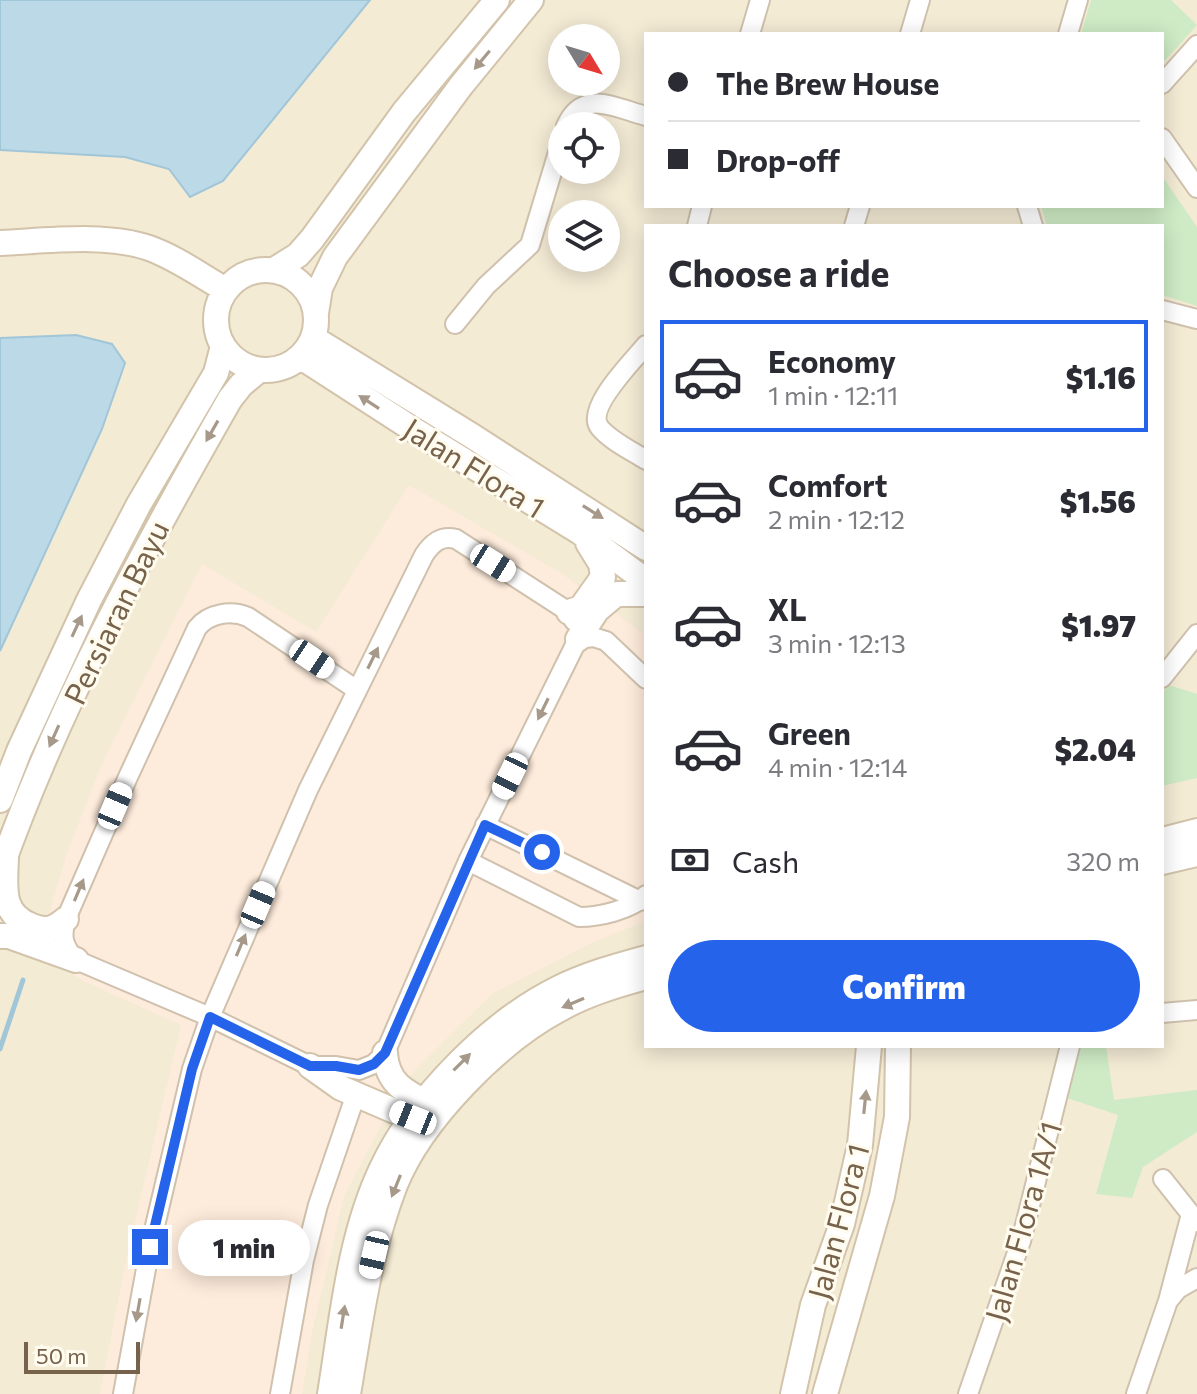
<!DOCTYPE html>
<meta charset="utf-8">
<style>
body{margin:0;font-family:Commissioner,sans-serif;background:#f7f7f7;color:#2b2b33;height:100vh;display:flex;flex-direction:column;font-size:30px;white-space:nowrap}
*{box-sizing:border-box;margin:0}
p{font-size:26px;color:#7c7c81}
.icon{flex:none;width:44px;height:44px;fill:none;stroke:currentColor;stroke-width:2;stroke-linecap:round;stroke-linejoin:round}
.map{position:relative;flex:1;overflow:hidden}
.side{position:absolute;left:644px;top:224px;width:520px;height:824px;display:flex;flex-direction:column;background:#fff;border-radius:0px;box-shadow:0 4px 20px #0003}
.side>*{flex:none}
.top-card{position:absolute;left:644px;top:32px;width:520px;height:176px;border-radius:0px;box-shadow:0 4px 20px #0003;display:grid;align-content:center;height:176px;padding:0 24px;background:#fff}
.needle{width:52px;rotate:128deg}
.tools{position:absolute;left:548px;top:24px;display:grid;gap:16px}
.tools a{display:grid;place-items:center;width:72px;height:72px;border-radius:50%;background:#fff;box-shadow:0 4px 20px #0003;font-size:40px}
.scale{position:absolute;left:24px;bottom:20px;width:116px;box-sizing:border-box;padding-left:8px;border:4px solid #77624b;border-top:0;font-size:22px;line-height:28px;white-space:nowrap;color:#77624b;-webkit-text-stroke:6px #fffbee;paint-order:stroke}
.end{position:absolute;width:36px;height:36px;margin:-18px;border:10px solid #2563eb;background:#fff;box-shadow:0 0 0 4px #fff}
.from{border-radius:50%}
.bubble{position:absolute;height:56px;border-radius:28px;background:#fff;box-shadow:0 4px 20px #0003;font-size:26px;font-weight:800;line-height:56px;text-align:center}
.car{position:absolute;width:24px;height:48px;margin:-24px -12px;border-radius:10px;box-shadow:0 0 6px 2px #0007;background:linear-gradient(#fff 24%,#345 0 40%,#fff 0 76%,#345 0 86%,#fff 0)}
.top-card b{display:flex;align-items:center;gap:28px;height:76px;font-size:30px}
.top-card b+b{border-top:2px solid #e1e1e2}
.top-card i{width:20px;height:20px;background:#2b2b33}
ul{padding:0;list-style:none}
li{display:flex;align-items:center;gap:24px;height:112px;margin:0 16px 12px;padding:0 8px;border:4px solid transparent;border-radius:0px}
li div{flex:1}
li b{display:block;font-size:30px}
li em{font-style:normal;font-weight:800}
li.current{border-color:#2563eb}
li>.icon{width:72px;height:72px;stroke-width:1.5}
h2{padding:0 24px;font-size:36px;line-height:96px}
.pay{display:flex;align-items:center;gap:20px;height:88px;padding:0 24px;font-size:30px}
.pay p{margin-inline-start:auto}
.action{display:flex;gap:16px;margin-top:auto;padding:16px 24px}
.action a{flex:1;height:92px;border-radius:48px;background:#2563eb;color:#fff;font-size:32px;font-weight:800;line-height:92px;text-align:center}
.map>svg:first-child{display:block}
.residential{fill:#f4ebd5;fill-rule:evenodd}
.commercial{fill:#fdebdb}
.green{fill:#ceebc5}
.water{fill:#bbd9e7;stroke:#a1c6d8;stroke-width:2}
.lines{fill:none;stroke-linecap:round;stroke-linejoin:round}
.stream{stroke:#a1c6d8;stroke-width:5}
.street-casing{stroke:#cfc1ad;stroke-width:22}
.secondary-casing{stroke:#d2c3aa;stroke-width:28}
.street{stroke:#fff;stroke-width:18}
.secondary{stroke:#fff;stroke-width:24}
.oneway{fill:#a7998a}
.route{stroke:#2563eb;stroke-width:10}
.labels{text-anchor:middle;dominant-baseline:central;stroke-width:6;stroke-linejoin:round;paint-order:stroke}
.street-label{font-size:30px;fill:#77624b;stroke:#fffbee}
</style>
<div class="map">
<svg width="1197" height="1394" viewBox="0 0 1197 1394">
<rect width="100%" height="100%" fill="#fcf8e7"/>
<path class="residential" d="M0,0h1197v1394h-1197zM646,34h516v172h-516zM562,38h44v44h-44zM562,126h44v44h-44zM562,214h44v44h-44zM646,226h516v820h-516z"/>
<path class="commercial" d="M409,485l152,88 85,63v285l-50,20 -103,52 -77,76 -23,34 -49,93 -32,136 -10,62h-202l28,-143 53,-226 -98,-44 -45,-30 28,-95 34,-88 102,-204 114,68z"/>
<path class="green" d="M1091,0h80l26,25 -35,39v-30h-81z
M1162,176l35,51v79l-35,-11v-69h-115l-6,-20h121z
M1169,685l28,9v84l-35,8v-92z
M1080,1046h26l8,54 83,-10v42l-54,35 -11,31 -36,-4 22,-79 -57,-19 7,-33z"/>
<path class="water" d="M0,0h370l-147,181 -33,16 -21,-28 -44,-12 -125,-7z
M76,335l36,9 13,19 -23,66 -102,222v-313z"/>
<g class="lines">
<path class="stream" d="M0,1049l23,-69"/>
<defs>
<path id="street" d="M750,34l10,-34
M910,34l10,-34
M1068,34l10,-34
M1162,84l35,-39
M566,126c17,-38 49,-18 80,-10
M1162,138l35,50
M1027,206l6,20
M697,226l5,-20
M854,226l6,-20
M1162,310l35,9
M455,324l31,-38 44,-41 32,-106
M646,345c-13,16 -62,64 -46,83 11,13 32,23 46,32
M578,639l15,-2 13,4 40,38
M1162,678l35,-44
M357,690l-109,-73c-17,-7 -39,-4 -51,11l-69,149 -62,142c-5,18 -3,27 10,41l134,57 100,49h26l23,4 15,-6 11,-11 83,-192 110,-222
M485,825l155,76
M468,861l111,56c20,0 52,-7 67,-22
M1162,1013l35,-3
M1163,1179l34,43
M1168,1301l10,-12 19,-11
M123,1394l27,-147 42,-178 18,-52 98,-227 116,-235c8,-12 17,-20 32,-16l113,73 5,9
M280,1394l24,-134 14,-55 38,-111
M968,1394l53,-153 49,-195
M1136,1394l32,-93 23,-87"/>
<path id="secondary" d="M0,243c45,-2 107,-10 149,5 28,10 52,28 77,42
M216 320a50 50 0 1 1 100 0a50 50 0 1 1-100 0Z
M274,270l24,-15 14,-16 92,-127 93,-112
M316,313l4,-25 15,-31 125,-170 71,-87
M313,338l159,98 174,112
M301,357l113,73 166,102 66,49
M569,612l12,-4 22,-31 -2,-13 -13,-21
M578,639l19,-29 19,-16h30
M0,800l19,-49 70,-151 50,-96 77,-131 7,-27
M1162,840l35,-9
M6,857c-1,31 -6,57 26,69 15,6 22,3 34,-7
M1162,862l35,-8
M0,871c59,-166 143,-320 230,-472l11,-14 18,-15
M0,936h9l67,24
M385,1053c2,34 25,41 52,55
M310,1066l31,22 86,37
M330,1394c12,-74 19,-157 52,-226 33,-70 108,-146 177,-180 28,-14 58,-22 87,-30
M348,1394c12,-70 21,-142 47,-209 26,-65 103,-143 165,-176 26,-15 57,-24 86,-32
M793,1394l20,-89 29,-81 18,-79 9,-99
M825,1394l57,-198 15,-79 1,-71"/>
</defs>
<use href="#street" class="street-casing"/>
<use href="#secondary" class="secondary-casing"/>
<use href="#street" class="street"/>
<use href="#secondary" class="secondary"/>
</g>
<defs><path id="oneway-solid" d="M-6-.8H1V-3.2L6.5 0L1 3.2V.8H-6Z" transform="scale(2)"/></defs>
<g class="oneway">
<use href="#oneway-solid" transform="translate(482 60) rotate(130)"/>
<use href="#oneway-solid" transform="translate(369 402) rotate(-147)"/>
<use href="#oneway-solid" transform="translate(212 431) rotate(120)"/>
<use href="#oneway-solid" transform="translate(593 512) rotate(32)"/>
<use href="#oneway-solid" transform="translate(77 626) rotate(-65)"/>
<use href="#oneway-solid" transform="translate(373 658) rotate(-64)"/>
<use href="#oneway-solid" transform="translate(543 709) rotate(116)"/>
<use href="#oneway-solid" transform="translate(54 736) rotate(114)"/>
<use href="#oneway-solid" transform="translate(79 890) rotate(-67)"/>
<use href="#oneway-solid" transform="translate(241 945) rotate(-67)"/>
<use href="#oneway-solid" transform="translate(573 1003) rotate(157)"/>
<use href="#oneway-solid" transform="translate(462 1062) rotate(-45)"/>
<use href="#oneway-solid" transform="translate(865 1102) rotate(-84)"/>
<use href="#oneway-solid" transform="translate(396 1186) rotate(112)"/>
<use href="#oneway-solid" transform="translate(138 1310) rotate(100)"/>
<use href="#oneway-solid" transform="translate(343 1317) rotate(-81)"/>
</g>
<g class="lines">
<path class="route" d="M150,1247l42,-178 18,-52 100,49h26l23,4 15,-6 11,-11 100,-228 57,27"/>
</g>
<g class="labels">
<g class="street-label">
<text transform="translate(475 467) rotate(32)">Jalan Flora 1</text>
<text transform="translate(115 612) rotate(-64)">Persiaran Bayu</text>
<text transform="translate(837 1221) rotate(-75)">Jalan Flora 1</text>
<text transform="translate(1022 1221) rotate(-74)">Jalan Flora 1A/1</text>
</g>
</g>
</svg>
<div class="tools">
<a><svg class="needle" viewBox="-14 -14 28 28"><path d="M0-13l5 13h-10z" fill="#e53935"/><path d="M0 13l5-13h-10z" fill="#7c7c81"/></svg></a>
<a><svg class="icon" aria-label="locate" viewBox="0 0 24 24"><circle cx="12" cy="12" r="6"/><path d="M12 2v4M12 18v4M2 12h4M18 12h4"/></svg></a>
<a><svg class="icon" aria-label="layers" viewBox="0 0 24 24"><path d="M12 4l9 5-9 5-9-5zM3 14l9 5 9-5"/></svg></a>
</div>
<div class="scale">50 m</div>
<i class="end from" style="left:542px;top:852px"></i>
<i class="end" style="left:150px;top:1247px"></i>
<div class="bubble" style="left:178px;top:1220px;width:132px">1 min</div>
<i class="car" style="left:493px;top:563px;rotate:122deg"></i>
<i class="car" style="left:312px;top:659px;rotate:124deg"></i>
<i class="car" style="left:510px;top:776px;rotate:206deg"></i>
<i class="car" style="left:115px;top:806px;rotate:23deg"></i>
<i class="car" style="left:258px;top:905px;rotate:23deg"></i>
<i class="car" style="left:413px;top:1118px;rotate:292deg"></i>
<i class="car" style="left:374px;top:1255px;rotate:193deg"></i>
<div class="top-card">
<b><i class="from"></i>The Brew House</b>
<b><i></i>Drop-off</b>
</div>
<section class="side">
<h2>Choose a ride</h2>
<ul>
<li class="current"><svg class="icon" aria-label="car" viewBox="0 0 24 24"><path d="M5 17H2v-5l4-1 3-4h7l3 4 3 1v5h-3M9 17h6M6 11h13"/><circle cx="7" cy="17" r="2"/><circle cx="17" cy="17" r="2"/></svg><div><b>Economy</b><p>1 min · 12:11</p></div><em>$1.16</em></li>
<li><svg class="icon" aria-label="car" viewBox="0 0 24 24"><path d="M5 17H2v-5l4-1 3-4h7l3 4 3 1v5h-3M9 17h6M6 11h13"/><circle cx="7" cy="17" r="2"/><circle cx="17" cy="17" r="2"/></svg><div><b>Comfort</b><p>2 min · 12:12</p></div><em>$1.56</em></li>
<li><svg class="icon" aria-label="car" viewBox="0 0 24 24"><path d="M5 17H2v-5l4-1 3-4h7l3 4 3 1v5h-3M9 17h6M6 11h13"/><circle cx="7" cy="17" r="2"/><circle cx="17" cy="17" r="2"/></svg><div><b>XL</b><p>3 min · 12:13</p></div><em>$1.97</em></li>
<li><svg class="icon" aria-label="car" viewBox="0 0 24 24"><path d="M5 17H2v-5l4-1 3-4h7l3 4 3 1v5h-3M9 17h6M6 11h13"/><circle cx="7" cy="17" r="2"/><circle cx="17" cy="17" r="2"/></svg><div><b>Green</b><p>4 min · 12:14</p></div><em>$2.04</em></li>
</ul>
<div class="pay"><svg class="icon" aria-label="cash" viewBox="0 0 24 24"><path d="M3 7h18v10H3z"/><circle cx="12" cy="12" r="2"/></svg>Cash<p>320 m</p></div>
<div class="action"><a>Confirm</a></div>
</section>
</div>
